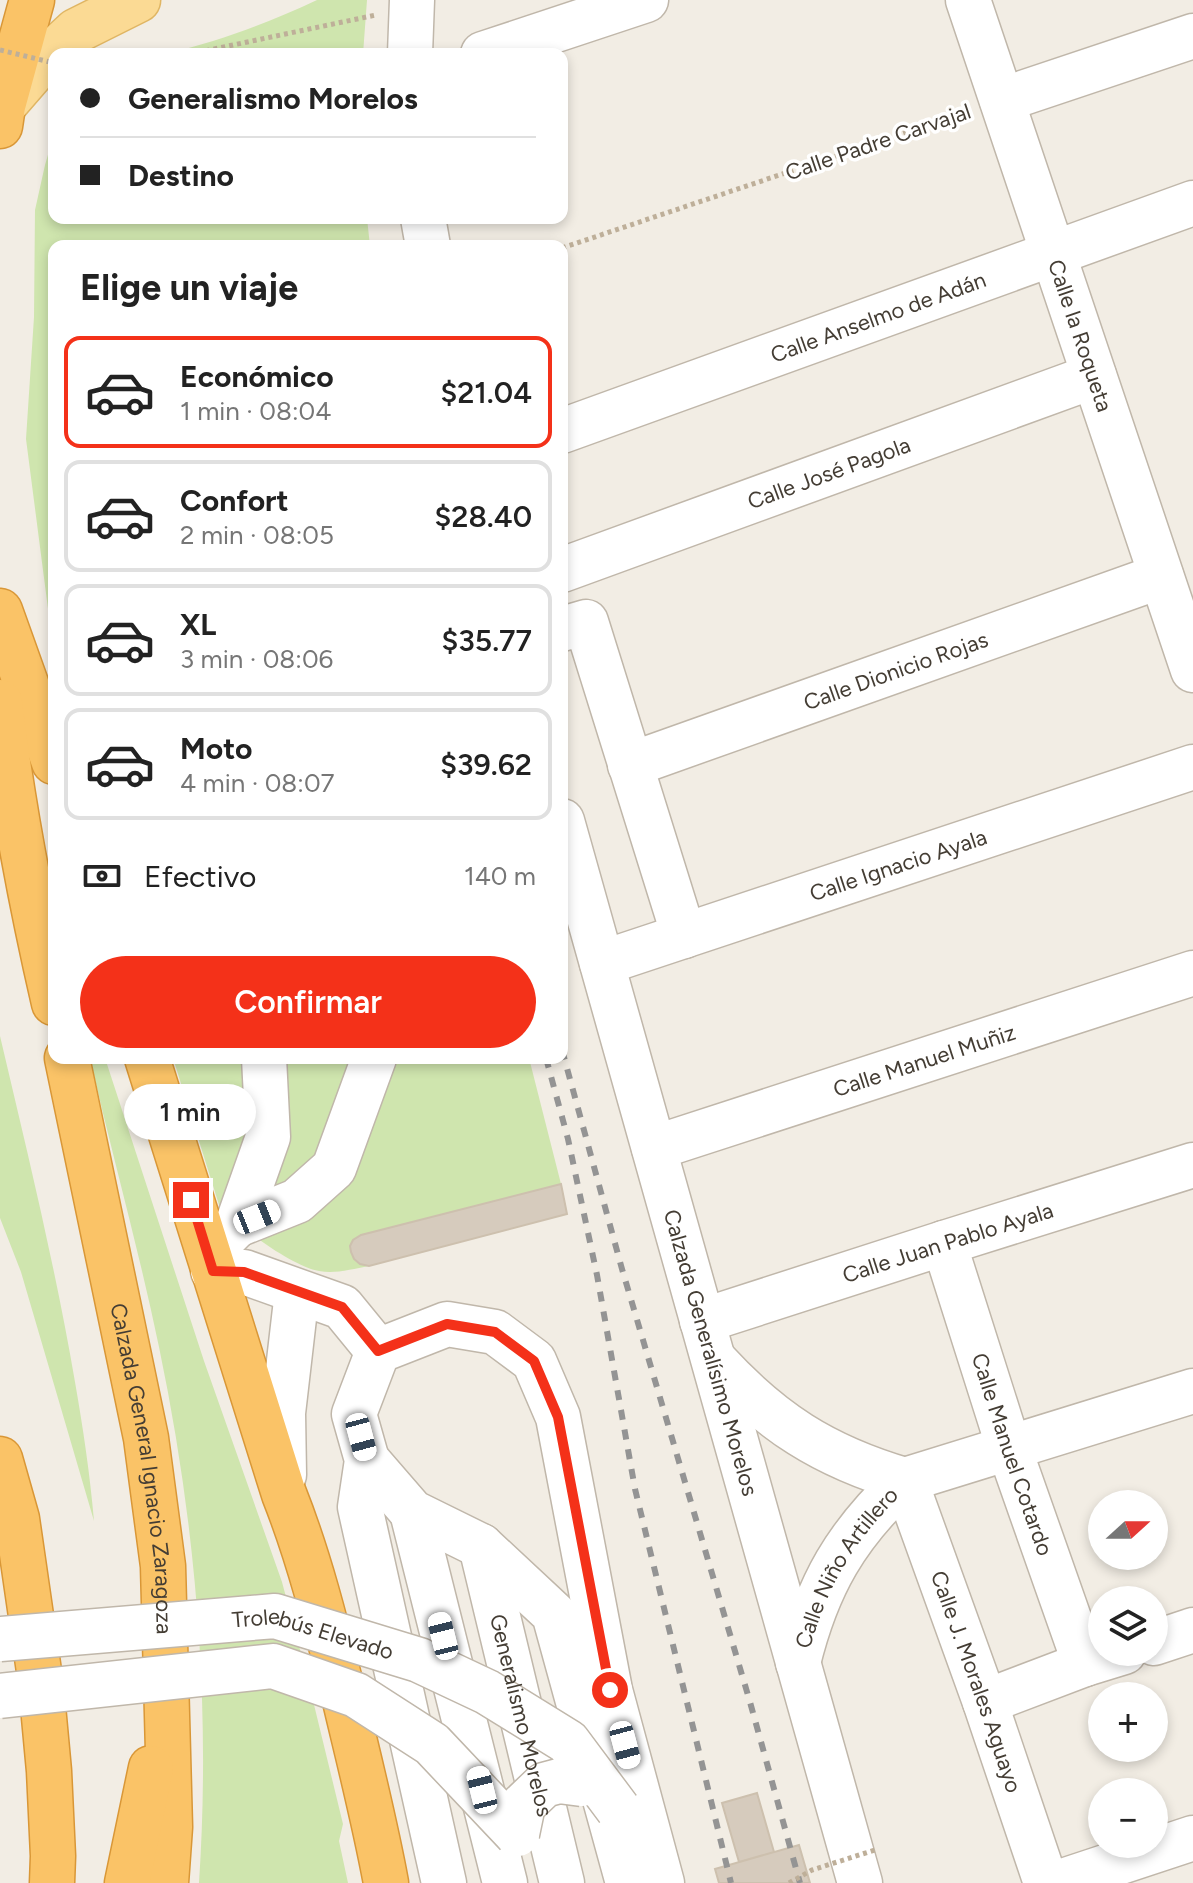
<!DOCTYPE html>
<html lang="es">
<meta charset="utf-8">
<style>
body{margin:0;font-family:Figtree,sans-serif;background:#f6f6f6;color:#222;height:100vh;display:flex;flex-direction:column;font-size:30px;white-space:nowrap}
*{box-sizing:border-box;margin:0}
p{font-size:26px;color:#767676}
.icon{flex:none;width:44px;height:44px;fill:none;stroke:currentColor;stroke-width:2;stroke-linecap:round;stroke-linejoin:round}
.map{position:relative;flex:1;overflow:hidden}
.side{position:absolute;left:48px;top:240px;width:520px;height:824px;display:flex;flex-direction:column;background:#fff;border-radius:16px;box-shadow:0 4px 12px #0003}
.side>*{flex:none}
.banner{position:absolute;left:48px;top:48px;width:520px;height:176px;border-radius:16px;box-shadow:0 4px 12px #0003;display:grid;align-content:center;height:176px;padding:0 32px;background:#fff}
.needle{width:52px;rotate:69deg}
.fabs{position:absolute;left:1088px;top:1490px;display:grid;gap:16px}
.fabs a{display:grid;place-items:center;width:80px;height:80px;border-radius:50%;background:#fff;box-shadow:0 4px 12px #0003;font-size:40px}
.end{position:absolute;width:36px;height:36px;margin:-18px;border:10px solid #f43119;background:#fff;box-shadow:0 0 0 4px #fff}
.from{border-radius:50%}
.bubble{position:absolute;height:56px;border-radius:28px;background:#fff;box-shadow:0 4px 12px #0003;font-size:26px;font-weight:600;line-height:56px;text-align:center}
.car{position:absolute;width:24px;height:48px;margin:-24px -12px;border-radius:10px;box-shadow:0 0 6px 2px #0007;background:linear-gradient(#fff 24%,#345 0 40%,#fff 0 76%,#345 0 86%,#fff 0)}
.banner b{display:flex;align-items:center;gap:28px;height:76px;font-size:30px}
.banner b+b{border-top:2px solid #e0e0e0}
.banner i{width:20px;height:20px;background:#222}
ul{padding:0;list-style:none}
li{display:flex;align-items:center;gap:24px;height:112px;margin:0 16px 12px;padding:0 16px;border:4px solid #e0e0e0;border-radius:16px}
li div{flex:1}
li b{display:block;font-size:30px}
li em{font-style:normal;font-weight:600}
li.current{border-color:#f43119}
li>.icon{width:72px;height:72px;stroke-width:1.5}
h2{padding:0 32px;font-size:36px;line-height:96px}
.pay{display:flex;align-items:center;gap:20px;height:88px;padding:0 32px;font-size:30px}
.pay p{margin-inline-start:auto}
.button{display:flex;gap:16px;margin-top:auto;padding:16px 32px}
.button a{flex:1;height:92px;border-radius:48px;background:#f43119;color:#fff;font-size:32px;font-weight:600;line-height:92px;text-align:center}
.map>svg:first-child{display:block}
.green{fill:#cfe5ae}
.building{fill:#d6cbbd;stroke:#cdc0ae;stroke-width:2}
.lines{fill:none;stroke-linecap:round;stroke-linejoin:round}
.minor-casing{stroke:#c0b7aa;stroke-width:47}
.major-casing{stroke:#e0b664;stroke-width:47}
.highway-casing{stroke:#d99737;stroke-width:47}
.path{stroke:#beaf99;stroke-width:5;stroke-dasharray:4 4;stroke-linecap:butt}
.minor{stroke:#fff;stroke-width:44}
.major{stroke:#fbda94;stroke-width:44}
.highway{stroke:#fac367;stroke-width:44}
.rail{stroke:#949494;stroke-width:6;stroke-dasharray:10 10;stroke-linecap:butt}
.minor-bridge-casing{stroke:#c0b7aa;stroke-width:47;stroke-linecap:butt}
.path-bridge{stroke:#beaf99;stroke-width:5;stroke-dasharray:4 4;stroke-linecap:butt}
.minor-bridge{stroke:#fff;stroke-width:44}
.route{stroke:#f43119;stroke-width:10}
.labels{text-anchor:middle;dominant-baseline:central;stroke-width:7;stroke-linejoin:round;paint-order:stroke}
.street-label{font-size:22px;fill:#443d34;stroke:#fff}
</style>
<div class="map">
<svg width="1193" height="1883" viewBox="0 0 1193 1883">
<rect width="100%" height="100%" fill="#f2ede4"/>
<path class="green" d="M317,0h50l-4,54h-196c55,-14 99,-30 150,-54z
M54,134v84h313l3,28h-316v409l-28,-216 8,-122 1,-107 10,-45z
M0,1036c27,115 55,229 75,346 8,46 15,92 19,139l-73,-249 -21,-54z
M90,1058h15l99,303 78,221 26,98 35,144 -4,17 9,42h-149c12,-181 -3,-359 -40,-536 -20,-97 -47,-192 -69,-289z
M173,1058h356l32,126 -200,51c-18,12 -11,26 8,31 -17,3 -33,8 -50,5 -26,-4 -80,-44 -99,-63z"/>
<path class="building" d="M561,1184l6,30 -198,52 -9,-2 -6,-5 -3,-7 -1,-6 3,-6 8,-5z
M757,1793l17,59 -35,10 -17,-59z
M799,1845l11,38h-91l-4,-14z"/>
<g class="lines">
<defs>
<g id="minor">
<path id="s1" d="M968,0l225,670"/>
<path d="M410,54l2,-54"/>
<path d="M483,54l163,-54"/>
<path d="M1002,100l191,-64"/>
<path d="M423,218l5,28"/>
<path id="s2" d="M562,431l631,-228"/>
<path id="s3" d="M562,570l532,-194"/>
<path d="M562,629l24,-7 98,314"/>
<path id="s4" d="M630,765l531,-189"/>
<path id="s5" d="M562,821l298,1062"/>
<path id="s6" d="M602,963l591,-196"/>
<path id="s7" d="M654,1148l539,-175"/>
<path d="M237,1225l60,-24 37,-33 40,-110"/>
<path d="M223,1239l14,-14 31,-88 -4,-79"/>
<path id="s8" d="M944,1243l65,205 76,216"/>
<path d="M213,1271l31,1 98,35 36,44"/>
<path id="s9" d="M702,1321l242,-78 249,-78"/>
<path d="M714,1360c57,62 109,96 191,120"/>
<path d="M367,1460l45,52 69,34 73,68 74,269"/>
<path d="M284,1475l-1,-62 14,-121"/>
<path id="s10" d="M905,1480l80,222 61,181"/>
<path d="M412,1512l93,371"/>
<path id="s11" d="M481,1546l81,337"/>
<path d="M1154,1643l39,-13"/>
<path id="s12" d="M798,1663c19,-78 48,-128 107,-183l288,-89"/>
<path d="M985,1702l100,-38 39,-12"/>
<path d="M444,1883l-84,-376 7,-47 -13,-46 24,-63 69,-27 48,8 39,29 24,56 52,273 52,193"/>
<path d="M1057,1883l136,-45"/>
</g>
<path id="major" d="M3,106l33,-38 40,-37 62,-31"/>
<g id="highway">
<path d="M0,126l3,-20 29,-106"/>
<path d="M0,611l54,151"/>
<path d="M0,702c12,101 31,201 54,301"/>
<path id="s13" d="M67,1058l79,380 17,128 7,261 -4,56"/>
<path d="M147,1058l137,436c27,68 44,139 62,211 14,59 29,118 40,178"/>
<path d="M0,1459l17,60 24,166 8,86 4,85 -1,27"/>
<path d="M127,1883l24,-115"/>
</g>
</defs>
<use href="#minor" class="minor-casing"/>
<use href="#major" class="major-casing"/>
<use href="#highway" class="highway-casing"/>
<path class="path" d="M562,248l405,-136"/>
<use href="#minor" class="minor"/>
<use href="#major" class="major"/>
<use href="#highway" class="highway"/>
<path class="rail" d="M562,1050l60,219 128,433 50,181
M546,1058l22,81 29,136 38,214 96,394"/>
<defs>
<g id="minor-bridge">
<path id="s14" d="M0,1639l275,-23 144,44 68,32 81,50 50,67"/>
<path d="M0,1696l273,-30 83,29 76,49 85,90"/>
<path d="M517,1834l6,-29 21,-20 15,-4 23,3"/>
</g>
</defs>
<use href="#minor-bridge" class="minor-bridge-casing"/>
<path class="path-bridge" d="M0,50l54,13
M190,54l186,-39
M789,1883l23,-13 66,-21"/>
<use href="#minor-bridge" class="minor-bridge"/>
</g>
<g class="lines">
<path class="route" d="M191,1200l22,71 31,1 98,35 36,44 69,-27 48,8 39,29 24,56 52,273"/>
</g>
<g class="labels">
<g class="street-label">
<text transform="translate(878 142) rotate(-19)">Calle Padre Carvajal</text>
<text stroke="none"><textPath href="#s2" startOffset="336">Calle Anselmo de Adán</textPath></text>
<text stroke="none"><textPath href="#s1" startOffset="354">Calle la Roqueta</textPath></text>
<text stroke="none"><textPath href="#s3" startOffset="284">Calle José Pagola</textPath></text>
<text stroke="none"><textPath href="#s4" startOffset="282">Calle Dionicio Rojas</textPath></text>
<text stroke="none"><textPath href="#s6" startOffset="312">Calle Ignacio Ayala</textPath></text>
<text stroke="none"><textPath href="#s7" startOffset="284">Calle Manuel Muñiz</textPath></text>
<text stroke="none"><textPath href="#s9" startOffset="258">Calle Juan Pablo Ayala</textPath></text>
<text stroke="none"><textPath href="#s5" startOffset="552">Calzada Generalísimo Morelos</textPath></text>
<text stroke="none"><textPath href="#s8" startOffset="222">Calle Manuel Cotardo</textPath></text>
<text stroke="none"><textPath href="#s13" startOffset="418">Calzada General Ignacio Zaragoza</textPath></text>
<text stroke="none"><textPath href="#s12" startOffset="108">Calle Niño Artillero</textPath></text>
<text stroke="none"><textPath href="#s14" startOffset="316">Trolebús Elevado</textPath></text>
<text stroke="none"><textPath href="#s10" startOffset="214">Calle J. Morales Aguayo</textPath></text>
<text stroke="none"><textPath href="#s11" startOffset="174">Generalismo Morelos</textPath></text>
</g>
</g>
</svg>
<div class="fabs">
<a><svg class="needle" viewBox="-14 -14 28 28"><path d="M0-13l5 13h-10z" fill="#e53935"/><path d="M0 13l5-13h-10z" fill="#767676"/></svg></a>
<a><svg class="icon" aria-label="layers" viewBox="0 0 24 24"><path d="M12 4l9 5-9 5-9-5zM3 14l9 5 9-5"/></svg></a>
<a>+</a>
<a>−</a>
</div>
<i class="end from" style="left:610px;top:1690px"></i>
<i class="end" style="left:191px;top:1200px"></i>
<div class="bubble" style="left:124px;top:1084px;width:132px">1 min</div>
<i class="car" style="left:257px;top:1217px;rotate:68deg"></i>
<i class="car" style="left:361px;top:1437px;rotate:165deg"></i>
<i class="car" style="left:443px;top:1636px;rotate:346deg"></i>
<i class="car" style="left:625px;top:1745px;rotate:165deg"></i>
<i class="car" style="left:482px;top:1790px;rotate:346deg"></i>
<div class="banner">
<b><i class="from"></i>Generalismo Morelos</b>
<b><i></i>Destino</b>
</div>
<section class="side">
<h2>Elige un viaje</h2>
<ul>
<li class="current"><svg class="icon" aria-label="car" viewBox="0 0 24 24"><path d="M5 17H2v-5l4-1 3-4h7l3 4 3 1v5h-3M9 17h6M6 11h13"/><circle cx="7" cy="17" r="2"/><circle cx="17" cy="17" r="2"/></svg><div><b>Económico</b><p>1 min · 08:04</p></div><em>$21.04</em></li>
<li><svg class="icon" aria-label="car" viewBox="0 0 24 24"><path d="M5 17H2v-5l4-1 3-4h7l3 4 3 1v5h-3M9 17h6M6 11h13"/><circle cx="7" cy="17" r="2"/><circle cx="17" cy="17" r="2"/></svg><div><b>Confort</b><p>2 min · 08:05</p></div><em>$28.40</em></li>
<li><svg class="icon" aria-label="car" viewBox="0 0 24 24"><path d="M5 17H2v-5l4-1 3-4h7l3 4 3 1v5h-3M9 17h6M6 11h13"/><circle cx="7" cy="17" r="2"/><circle cx="17" cy="17" r="2"/></svg><div><b>XL</b><p>3 min · 08:06</p></div><em>$35.77</em></li>
<li><svg class="icon" aria-label="car" viewBox="0 0 24 24"><path d="M5 17H2v-5l4-1 3-4h7l3 4 3 1v5h-3M9 17h6M6 11h13"/><circle cx="7" cy="17" r="2"/><circle cx="17" cy="17" r="2"/></svg><div><b>Moto</b><p>4 min · 08:07</p></div><em>$39.62</em></li>
</ul>
<div class="pay"><svg class="icon" aria-label="cash" viewBox="0 0 24 24"><path d="M3 7h18v10H3z"/><circle cx="12" cy="12" r="2"/></svg>Efectivo<p>140 m</p></div>
<div class="button"><a>Confirmar</a></div>
</section>
</div>
